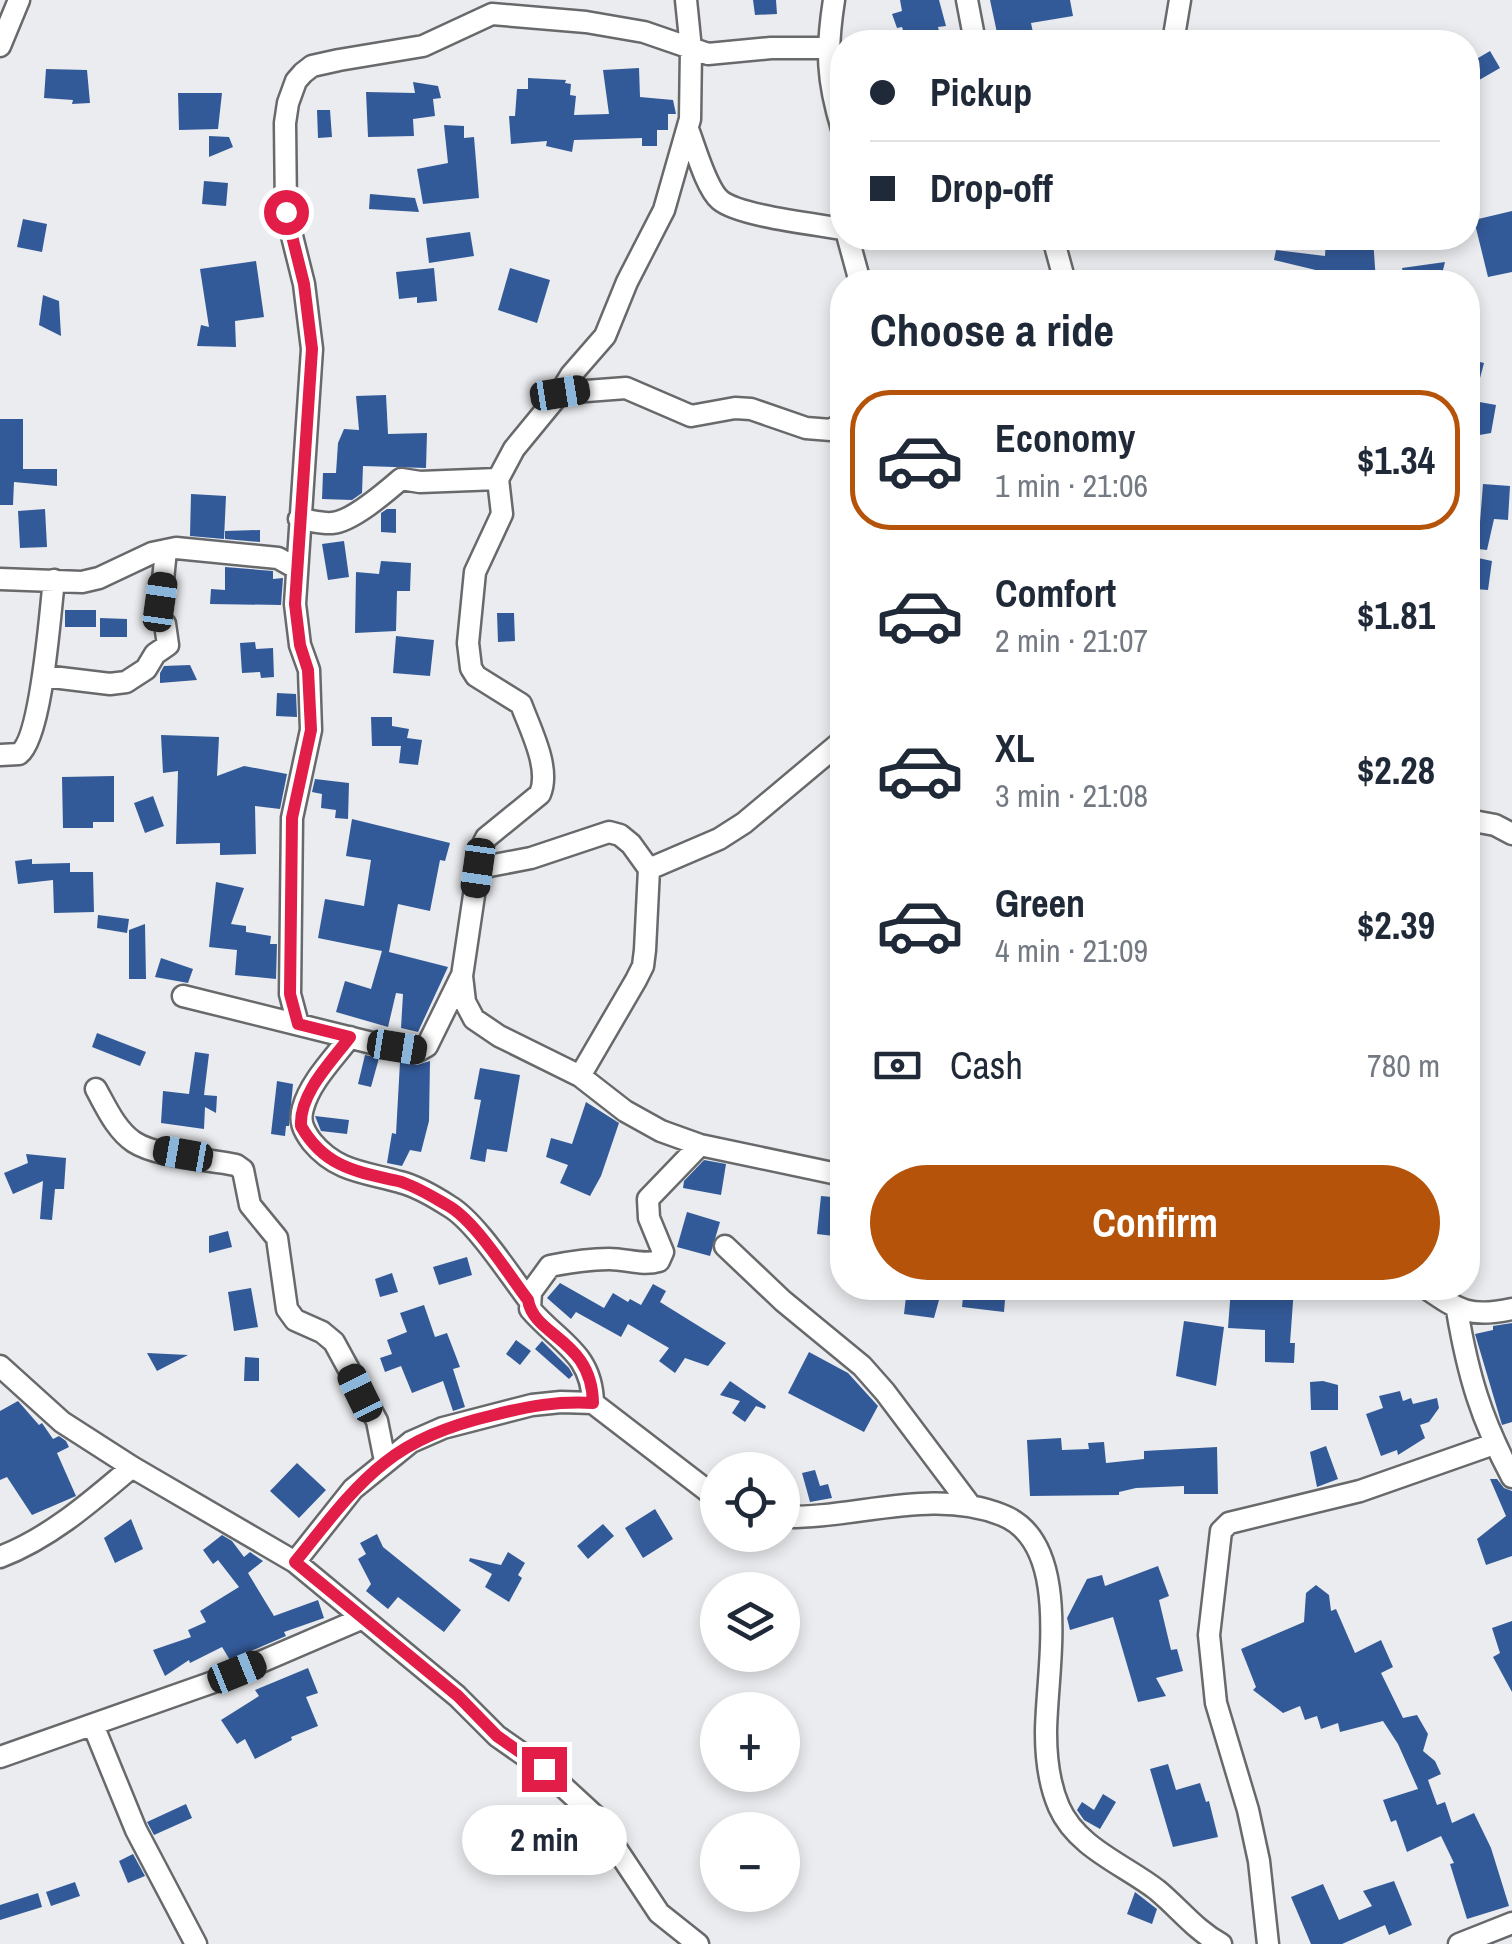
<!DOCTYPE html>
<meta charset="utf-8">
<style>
body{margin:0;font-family:"Archivo Narrow",sans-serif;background:#f2f2f3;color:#1f2937;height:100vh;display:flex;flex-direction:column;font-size:38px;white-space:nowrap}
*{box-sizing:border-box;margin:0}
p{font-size:32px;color:#747a83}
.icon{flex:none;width:55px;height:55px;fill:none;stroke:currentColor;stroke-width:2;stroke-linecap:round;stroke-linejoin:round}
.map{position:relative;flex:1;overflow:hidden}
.details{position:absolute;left:830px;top:270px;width:650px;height:1030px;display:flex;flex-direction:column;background:#fff;border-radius:40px;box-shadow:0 5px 15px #0003}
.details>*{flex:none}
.guide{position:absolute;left:830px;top:30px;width:650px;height:220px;border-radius:40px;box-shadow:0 5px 15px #0003;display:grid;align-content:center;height:220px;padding:0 40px;background:#fff}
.tools{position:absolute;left:700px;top:1452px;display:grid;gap:20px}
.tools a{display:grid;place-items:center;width:100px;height:100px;border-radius:50%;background:#fff;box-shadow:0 5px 15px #0003;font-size:50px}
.end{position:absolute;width:45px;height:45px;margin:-22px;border:12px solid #e11d48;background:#fff;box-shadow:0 0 0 5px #fff}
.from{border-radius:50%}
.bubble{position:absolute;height:70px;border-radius:35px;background:#fff;box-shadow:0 5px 15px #0003;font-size:32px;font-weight:700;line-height:70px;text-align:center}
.car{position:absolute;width:30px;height:60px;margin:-30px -15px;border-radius:12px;box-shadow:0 0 8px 2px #0007;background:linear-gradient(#222 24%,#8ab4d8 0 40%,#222 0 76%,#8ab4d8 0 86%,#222 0)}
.guide b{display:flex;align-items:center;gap:35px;height:95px;font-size:38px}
.guide b+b{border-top:2px solid #e0e1e3}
.guide i{width:25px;height:25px;background:#1f2937}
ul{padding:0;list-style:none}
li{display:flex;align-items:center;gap:30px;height:140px;margin:0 20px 15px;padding:0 20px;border:5px solid transparent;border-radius:40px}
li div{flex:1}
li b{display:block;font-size:38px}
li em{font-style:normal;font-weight:700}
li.current{border-color:#b45309}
li>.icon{width:90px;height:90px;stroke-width:1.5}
h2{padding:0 40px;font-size:45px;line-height:120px}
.pay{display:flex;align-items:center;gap:25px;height:110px;padding:0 40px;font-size:38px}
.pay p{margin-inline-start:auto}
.action{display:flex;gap:20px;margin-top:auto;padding:20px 40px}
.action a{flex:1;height:115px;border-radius:60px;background:#b45309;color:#fff;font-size:40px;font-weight:700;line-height:115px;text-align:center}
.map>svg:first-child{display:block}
.building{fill:#335a98}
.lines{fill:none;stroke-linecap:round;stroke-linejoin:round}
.street-casing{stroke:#67696b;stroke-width:25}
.street{stroke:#fff;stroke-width:20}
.route{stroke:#e11d48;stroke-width:12}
</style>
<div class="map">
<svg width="1512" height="1944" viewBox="0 0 1512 1944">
<rect width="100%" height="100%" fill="#eaecef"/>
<path class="building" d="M753,0h23l1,14 -22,1z
M900,0h39l7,26 -8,1 2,7 -14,4 2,4h-21l-5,-15 -5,1 -5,-14 10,-3z
M990,0h80l3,16 -42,7 4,19h-36z
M1490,51l10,17 -26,15 -6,-19z
M639,68l1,29 33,3 3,14h-8v16h-11v16h-15v-8l-68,2 -2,12 -26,-6 1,-5 -36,3 -2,-28h6l2,-27h11v-11l38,2 -1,3 6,1 -1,11 6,1 -2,19 35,-1 -6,-44z
M46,69l41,1 3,33 -18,1 1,-4 -29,-2z
M413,82l25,4 3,12 -8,1 2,17 -22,3 1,17 -46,1 -2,-45 49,1z
M178,93h44l-4,36 -39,1z
M317,110h13l2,27 -14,1z
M444,125l20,1v12l10,-1 5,61 -56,6 -6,-35 31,-6z
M209,136l20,1 4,10 -24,10z
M204,181l24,2 -2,23 -24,-2z
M370,194l45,4 4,14 -50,-3z
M1512,211v61l-24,5 -14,-57z
M23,219l24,5 -5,28 -25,-5z
M470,232l4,24 -45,7 -3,-25z
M1373,238l3,44h-49l-3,-10 -50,-12 2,-10 49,6 1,-17z
M256,261l8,56 -29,4 1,26 -39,-1 4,-21 8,2 -9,-58z
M1445,262l-5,20h-35l-3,-14z
M434,268l3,33 -20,2v-6l-18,2 -3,-27z
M510,268l40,12 -13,43 -39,-13z
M43,295l16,6 2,35 -22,-11z
M1468,359l16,4 -10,38 22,4 -5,28 -23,4z
M386,395l2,39 39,-1 -1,35 -63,-2 -1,27 -10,7 -30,-1 1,-26h13l2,-30 6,-14 15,1 -3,-34z
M0,419h23v50h34v17l-43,-4 -1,23h-13z
M1483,484l27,2 -2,34 -14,-1 -7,31 -9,-1 1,-6 -11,-1v-22l12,2z
M191,494l35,2 -2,43 -34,-3z
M45,509l2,38 -27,1 -2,-37z
M387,509h9v24l-15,-1v-19z
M260,530v12l-35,-3v-8z
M344,541l5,36 -21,3 -6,-36z
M1478,558l14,3 -4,29 -13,-1z
M381,561l30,2 -1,28h-13l-1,40 -41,2 1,-61 23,2z
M225,567l48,4v8l10,-1 -2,27 -71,-1 1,-15 14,1z
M65,610h31v17h-31z
M497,613h17l1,28 -17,1z
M100,618l27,1v18h-27z
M396,636l38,4 -4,36 -37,-3z
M255,642l1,7 17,-1 1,29 -13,1 -1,-6 -18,1 -2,-30z
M190,665l7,15 -37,3v-10l4,-7z
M277,693l19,1 1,23 -21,-1z
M371,717h21v9l17,3 -2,9 15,2 -4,25 -19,-2 2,-17h-29z
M161,735l58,2 -2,39 27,-10 43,8 -7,35 -25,-3 1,48 -36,1v-12l-44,1 2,-73 -15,2z
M114,776v46h-21v6h-30l-1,-51z
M315,779l34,4 -1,36 -13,-1 1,-8 -15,-2 1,-14 -10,-2z
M153,796l11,30 -19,7 -11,-30z
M352,819l98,24 -5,18 -5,-1 -10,51 -32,-7 -9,48 59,15 -30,65 -17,-4 2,-34 -7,-1 -8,34 -52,-15 9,-31 26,8 11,-38 -64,-13 7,-39 39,7 7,-46 -25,-4z
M32,859v5l38,-1v9h23l1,40 -40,1 -1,-33 -35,4 -3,-23z
M216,882l28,6 -13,36 15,2v6l25,4 -1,8h7l-1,35 -41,-4 2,-25 -28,-3z
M98,915l31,4 -2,14 -30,-5z
M145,924l1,55h-17v-49z
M161,958l32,11 -5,14 -33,-6z
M97,1033l49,19 -6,14 -48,-19z
M195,1052l14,2 -5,41 13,1 -1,17 -11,-6 -1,22 -43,-6 2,-32 26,3z
M365,1055l14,3 -8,29 -13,-3z
M430,1061l-1,60 -8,31 -11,-2 -8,16 -15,-3 5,-30 4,1 4,-72 17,3z
M480,1068l40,7 -13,77 -20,-3 -2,13 -15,-3 11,-59 -7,-1z
M277,1081l16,3 -4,42h-3l-1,10 -14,-2z
M586,1102l33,21 -18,53 -11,20 -30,-13 8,-18 -22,-8 5,-19 21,6z
M315,1116l34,4 -2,14 -26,-3z
M26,1154l40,4 -2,31h-9l-3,31 -12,-1 3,-38 -30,13 -9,-21 24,-10z
M704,1160l22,4 -5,31 -38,-7 1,-7z
M821,1196l21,2v39l-25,-3z
M687,1212l33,10 -10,34 -33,-9z
M228,1231l4,16 -23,6v-17z
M467,1257l5,18 -33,10 -6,-18z
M392,1273l6,19 -18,5 -5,-18z
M560,1283l44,25 9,-15 15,9 2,-3 11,6 12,-21 13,7 -6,11 66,41 -18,23 -23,-8 -10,15 -16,-12 10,-13 -41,-24 -7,13 -45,-25 -5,7 -24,-21z
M251,1288l7,39 -24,4 -6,-39z
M907,1288l14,2 -1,5 19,5 -5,18 -30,-4z
M964,1288h42l-2,24 -42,-5z
M1231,1288h63l-4,55h5l-1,20 -29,-1v-32l-37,-2z
M424,1305l11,32 12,-4 13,34 -7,2 12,38 -12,4 -10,-30 -31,12 -11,-27 -16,6 -5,-14 12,-4 -5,-14 20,-8 -7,-19z
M1184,1321l40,6 -8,59 -40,-10z
M1512,1323v99l-10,3 -27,-91 18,-4v-4z
M516,1340l15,11 -11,14 -14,-11z
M542,1341l27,27 4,7 -4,4 -34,-30z
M809,1352l39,21 30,33 -14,26 -76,-39z
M147,1353l41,2 -31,16z
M245,1357l14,1v23h-15z
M730,1381l36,25 -1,3 -9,-3 -11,16 -13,-9 8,-12 -20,-6z
M1323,1381l15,4v25h-27l-1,-28z
M1400,1391l3,10 8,-3 2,6 24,-6 2,10 -10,14 -9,3 5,13 -27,17 -1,-5 -16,6 -15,-42 17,-6 -4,-12z
M18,1401l21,24 3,-2 11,16 6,-3 7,5 3,6 -12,6 19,43 -44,19 -25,-38 -7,3v-69z
M1061,1438l1,12 27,-1 -1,-6 16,-1 2,21 38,-4v-8l73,-4 1,47h-34v-8l-48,2 -17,4v3l-89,1 -3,-56z
M1326,1446l12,33 -21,8 -7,-35z
M297,1463l29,27 -27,28 -29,-27z
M815,1470l5,16 8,-2 4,14 -22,4 -8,-29z
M1490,1479h7l7,9 8,3v65l-26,9 -9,-26 29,-23z
M655,1509l18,30 -30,19 -18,-30z
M131,1519l12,30 -28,14 -11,-25z
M603,1524l11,12 -26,23 -11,-13z
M377,1534l6,13 78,63 -17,22 -46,-35 -10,12 -22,-18 5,-7 -13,-25 8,-5 -6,-11z
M222,1535l10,6 12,16 6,-5 13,9 -15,12 26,43 44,-16 6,18 -40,14 2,4 -56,24 -8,-13 -32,16 -1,-3 -24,16 -12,-26 38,-13 -3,-7 18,-8 -6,-11 39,-24 -21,-27 -5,4 -10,-14z
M508,1552l17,11 -7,12 4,3 -13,24 -24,-15 7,-13 -23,-13 1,-3 31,7z
M1158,1566l11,30 -10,4 12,50 6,-1 6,22 -27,7 10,18 -28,6 -25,-85 -43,13 -3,-12 20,-39 15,-4 3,11z
M1316,1585l13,10 2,16 5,-2 19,44 26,-13 12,27 -12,6 22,45 14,-3 11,19 -5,17 12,10 6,13 -13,6 9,25 8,-3 7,21 22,-10 17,35 18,58 -42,13 -17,-55 4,-1 -13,-27 -34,16 -11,-32 -5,2 -8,-22 35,-11 -20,-45 -15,-23 -43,11 -2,-9 -17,6 -4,-13 -12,4 -5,-14 -17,7 -30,-23 3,-3 -15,-38 63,-27 2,-29z
M1512,1621v71l-19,-35 7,-4 -8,-25z
M308,1668l10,25 -12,4 12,29 -27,11 1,3 -37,19 -10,-20 -8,5 -16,-24 38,-24 -4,-6z
M1168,1764l8,26 24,-7 6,19 3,-1 9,36 -45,10 -23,-78z
M1103,1794l13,8 -16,27 -16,-9 -7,-10 5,-8 12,8z
M186,1804l6,14 -38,17 -7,-13z
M133,1854l12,22 -17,7 -9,-22z
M1394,1881l18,44 -23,10 -4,-10 -43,19h-31l-20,-47 32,-13 16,36 33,-14 -9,-15z
M75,1882l5,14 -29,10 -5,-14z
M1135,1892l22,17 -5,15 -25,-10z
M38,1893l4,14 -42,13v-15z"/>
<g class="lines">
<defs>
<path id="street" d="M686,0l5,49 -1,70 -26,91 -37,72 -22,54 -34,39 -11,18 -46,56 -16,30 4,35 -27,58 -7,71 3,25 5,8 45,28c9,25 30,64 19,90l-54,44 -5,10 -19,128 3,26 9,17 25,17 81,40 45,35 36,20 39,14 142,30
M834,0c-8,51 -7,80 8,129
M967,0l8,42
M1173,42l7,-42
M0,46l19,-46
M688,129c7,18 18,59 32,71 19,16 95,24 122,29
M848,238l12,44
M1053,238l12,44
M560,393l66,-5 65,28 44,-8 16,1 55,19 25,2 11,-7
M299,519c10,1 23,5 33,4 19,-1 54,-31 69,-44l19,3 78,-3
M0,579l82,3 17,-4 53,-25 24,-5 102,10 18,10
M44,676l66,8 16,-2 20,-13 9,-15 13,-9 -3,-21 -6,-4 7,-70
M0,755l19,-1c23,-17 31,-142 35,-174
M1468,820l27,5 17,9
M479,868l52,-10 78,-26 11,3 11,9 18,25 -4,81 -2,16 -7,14 -56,96
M649,869l70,-30 25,-16 98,-82
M183,996l193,48 42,7 9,-5 34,-69
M298,1024l-8,-30 2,-176 19,-88 -2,-60 -9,-25 -5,-41 17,-255 -8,-65 -18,-72 -1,-89 3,-20 8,-22 7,-8 9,-7 27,-6 84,-14 69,-32 94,8 58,10 64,22 63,-6h56
M350,1037c-16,21 -40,45 -47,71 -4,13 0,22 9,34 25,30 53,30 88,40 16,4 35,15 49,24 26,15 60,68 79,93
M96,1089c10,18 20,41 38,53 23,15 74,17 102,23l7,5 7,35 27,33 10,71 8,11 27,12 12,10 43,79 8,40
M725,1246l58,55 79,65 23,26 85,113
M1426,1288c33,23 45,30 86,21
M1457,1310c11,65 24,109 55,167
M0,1366l62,56 70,45 163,95 162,134 40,40 47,33 50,46 65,98 39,31
M593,1403c-1,-50 -34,-60 -63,-94l1,-17 19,-26c20,-4 39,-7 59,-7 18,0 33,7 50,2l4,-9 -14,-34 -1,-19 52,-54
M782,1517c72,2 151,-30 220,-2 72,28 44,158 44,218 0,24 3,51 13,74 18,41 66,58 98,83 22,18 38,40 64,54
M0,1557c50,-19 92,-56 132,-90
M295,1562l58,-73 58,-47 32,-14 89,-23 29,-3 32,1 125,96
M93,1725l43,105 60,114
M0,1757l219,-77 144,-62
M1268,1944l-9,-83 -11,-51 -32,-107 -7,-68 12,-104 8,-8 131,-32 134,-47
M1459,1944l53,-21"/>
</defs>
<use href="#street" class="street-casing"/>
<use href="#street" class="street"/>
</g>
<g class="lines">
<path class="route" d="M286,212l18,72 8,65 -17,255 5,41 8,25 3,60 -19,88 -2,176 8,30 52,13c-19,25 -51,57 -49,89 23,41 56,46 97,55 16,4 35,16 49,24 28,15 61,69 81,95 6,37 64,39 65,103 -35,-2 -65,3 -99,12 -107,25 -133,65 -199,147l163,134 39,40 47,33"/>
</g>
</svg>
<div class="tools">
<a><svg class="icon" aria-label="locate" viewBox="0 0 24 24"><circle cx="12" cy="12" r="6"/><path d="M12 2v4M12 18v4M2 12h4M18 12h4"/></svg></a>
<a><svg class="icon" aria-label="layers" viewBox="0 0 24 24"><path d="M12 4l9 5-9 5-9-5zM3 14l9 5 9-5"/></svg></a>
<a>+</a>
<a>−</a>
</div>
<i class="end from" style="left:286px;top:212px"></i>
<i class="end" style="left:544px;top:1769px"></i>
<div class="bubble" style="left:462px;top:1805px;width:165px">2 min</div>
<i class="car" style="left:560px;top:393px;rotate:81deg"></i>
<i class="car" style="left:160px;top:602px;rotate:8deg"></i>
<i class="car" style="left:478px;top:868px;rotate:188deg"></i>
<i class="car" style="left:397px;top:1047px;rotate:99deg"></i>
<i class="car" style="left:183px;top:1154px;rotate:280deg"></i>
<i class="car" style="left:360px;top:1393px;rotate:334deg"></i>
<i class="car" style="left:237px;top:1672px;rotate:68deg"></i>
<div class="guide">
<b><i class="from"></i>Pickup</b>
<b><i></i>Drop-off</b>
</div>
<section class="details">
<h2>Choose a ride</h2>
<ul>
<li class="current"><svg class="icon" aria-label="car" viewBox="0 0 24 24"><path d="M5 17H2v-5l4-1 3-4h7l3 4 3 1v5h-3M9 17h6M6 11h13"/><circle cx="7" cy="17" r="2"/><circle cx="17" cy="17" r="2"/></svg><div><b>Economy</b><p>1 min · 21:06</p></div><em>$1.34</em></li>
<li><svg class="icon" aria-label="car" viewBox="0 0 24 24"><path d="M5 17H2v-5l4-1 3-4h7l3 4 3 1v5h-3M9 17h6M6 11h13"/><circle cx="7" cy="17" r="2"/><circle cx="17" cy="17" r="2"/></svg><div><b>Comfort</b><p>2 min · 21:07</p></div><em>$1.81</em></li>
<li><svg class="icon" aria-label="car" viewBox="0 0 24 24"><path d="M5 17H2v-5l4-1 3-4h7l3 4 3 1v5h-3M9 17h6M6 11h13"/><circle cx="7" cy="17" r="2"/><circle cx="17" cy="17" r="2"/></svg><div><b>XL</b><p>3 min · 21:08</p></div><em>$2.28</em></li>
<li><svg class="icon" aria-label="car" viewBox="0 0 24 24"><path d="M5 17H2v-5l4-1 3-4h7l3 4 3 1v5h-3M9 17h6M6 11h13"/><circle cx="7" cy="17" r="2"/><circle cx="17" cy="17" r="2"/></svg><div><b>Green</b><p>4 min · 21:09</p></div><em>$2.39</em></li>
</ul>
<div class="pay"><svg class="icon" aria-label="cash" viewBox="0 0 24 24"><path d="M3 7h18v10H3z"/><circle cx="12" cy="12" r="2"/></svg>Cash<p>780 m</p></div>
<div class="action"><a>Confirm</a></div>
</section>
</div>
